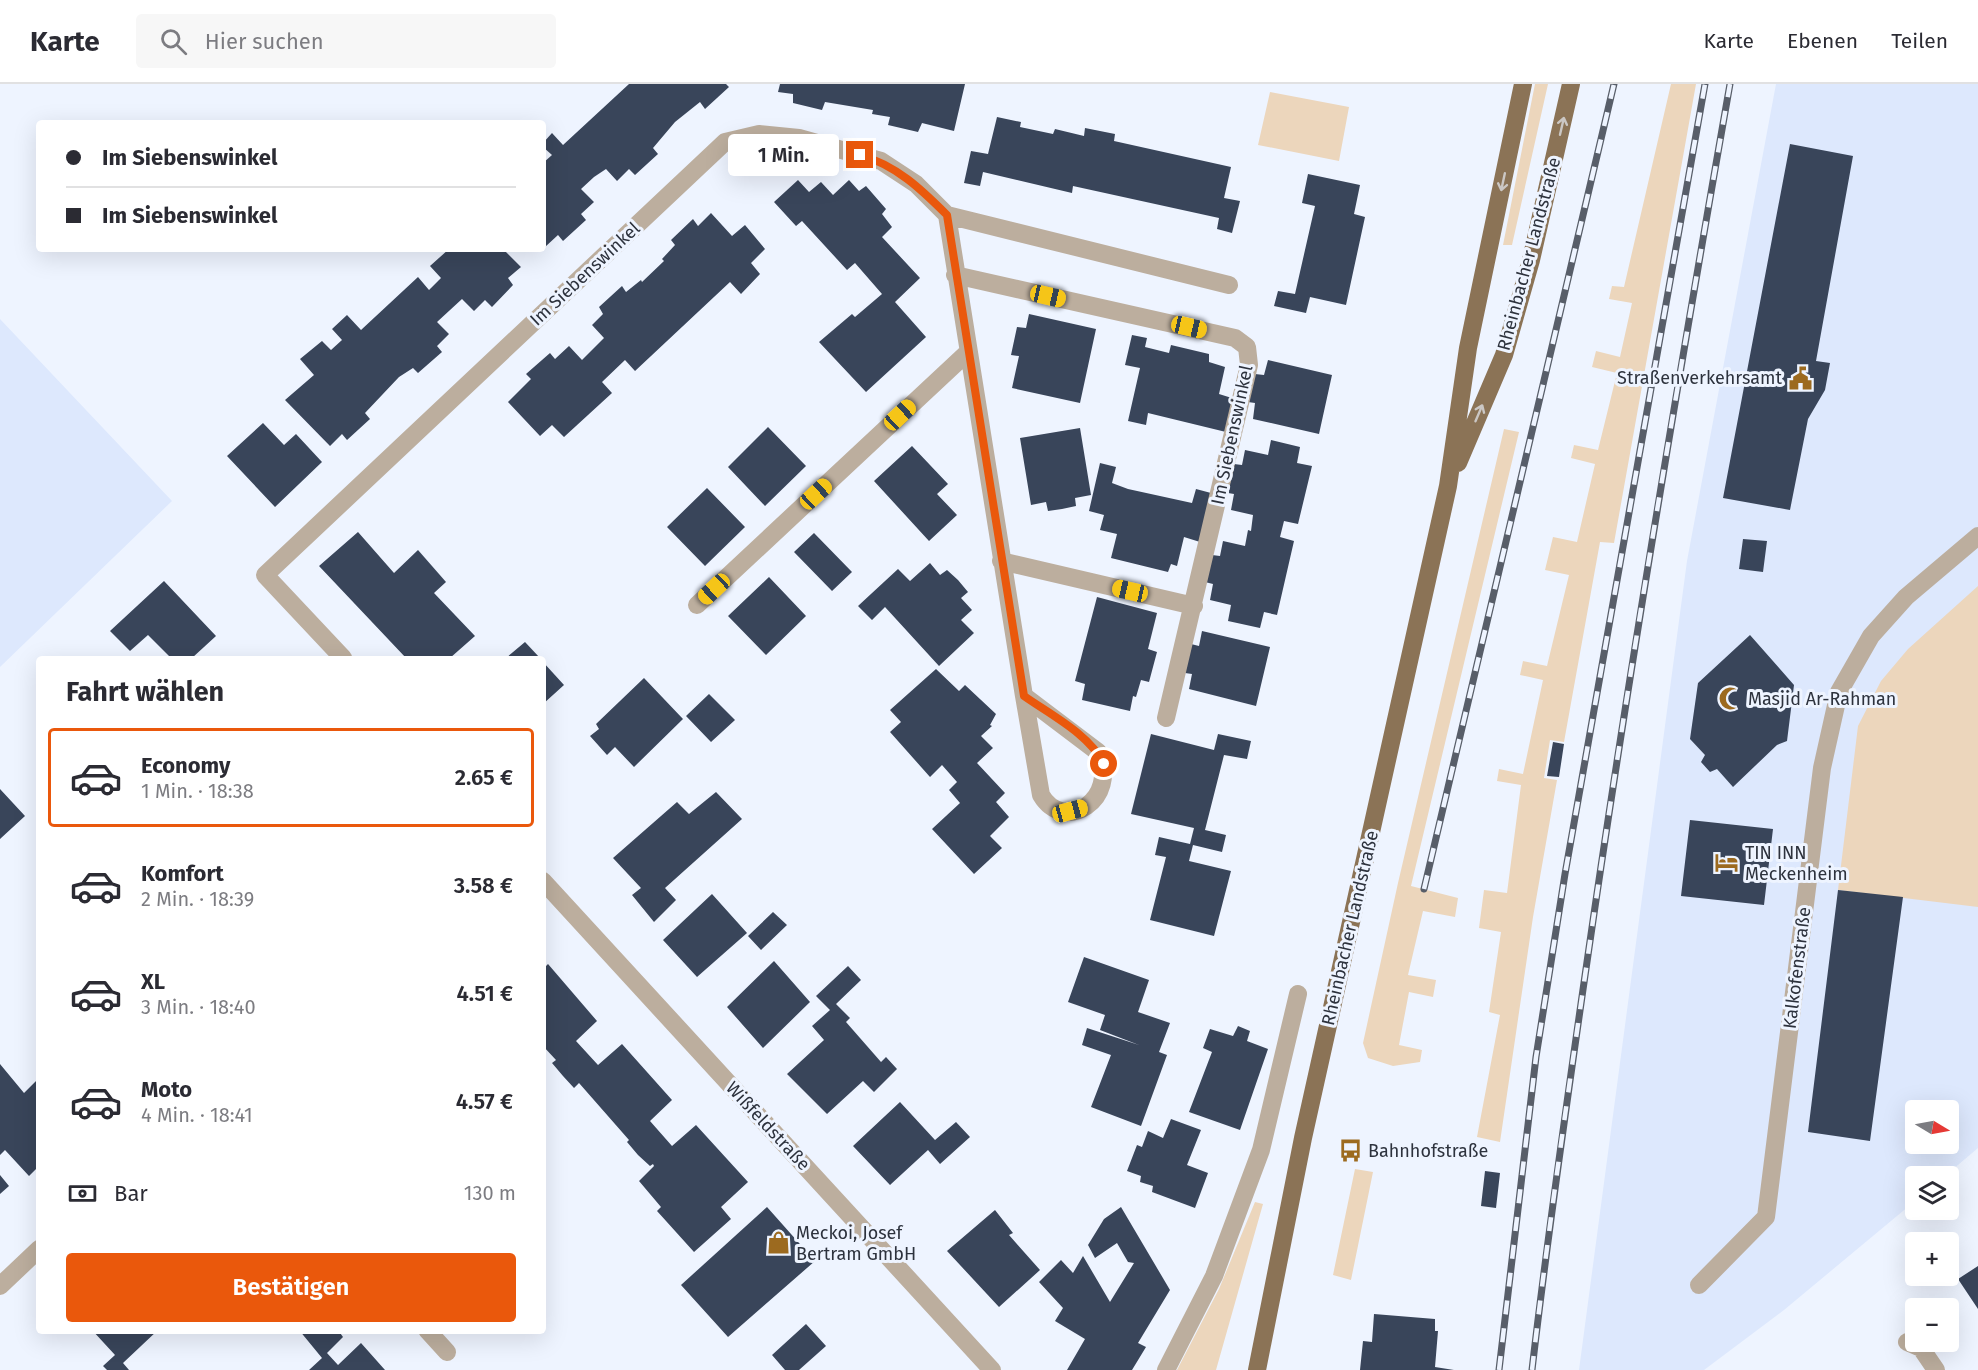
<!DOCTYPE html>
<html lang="de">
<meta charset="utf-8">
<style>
body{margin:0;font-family:"Fira Sans",sans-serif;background:#f7f7f7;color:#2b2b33;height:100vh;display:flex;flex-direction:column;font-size:22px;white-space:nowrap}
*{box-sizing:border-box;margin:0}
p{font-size:20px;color:#7c7c81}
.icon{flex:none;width:33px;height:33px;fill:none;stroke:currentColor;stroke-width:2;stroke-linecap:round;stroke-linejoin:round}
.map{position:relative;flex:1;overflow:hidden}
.panel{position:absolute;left:36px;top:572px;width:510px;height:678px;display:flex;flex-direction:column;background:#fff;border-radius:6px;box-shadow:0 6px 24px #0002}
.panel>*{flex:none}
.hud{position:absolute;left:36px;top:36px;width:510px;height:132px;border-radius:6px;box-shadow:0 6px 24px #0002;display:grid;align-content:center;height:132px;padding:0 30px;background:#fff}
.needle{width:39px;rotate:100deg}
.fabs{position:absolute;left:1905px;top:1016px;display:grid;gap:12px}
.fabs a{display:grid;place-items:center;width:54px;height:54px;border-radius:6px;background:#fff;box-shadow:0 6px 24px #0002;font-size:30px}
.end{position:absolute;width:27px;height:27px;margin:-14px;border:8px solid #ea580c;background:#fff;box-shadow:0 0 0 3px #fff}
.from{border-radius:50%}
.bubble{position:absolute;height:42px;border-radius:6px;background:#fff;box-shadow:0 6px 24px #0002;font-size:20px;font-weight:600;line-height:42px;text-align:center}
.car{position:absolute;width:18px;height:36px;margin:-18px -9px;border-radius:8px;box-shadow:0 0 4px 2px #0007;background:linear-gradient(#f5c518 24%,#345 0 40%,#f5c518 0 76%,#345 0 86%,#f5c518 0)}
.hud b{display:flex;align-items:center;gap:21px;height:57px;font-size:22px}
.hud b+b{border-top:2px solid #e1e1e2}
.hud i{width:15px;height:15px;background:#2b2b33}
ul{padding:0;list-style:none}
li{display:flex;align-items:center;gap:18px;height:99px;margin:0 12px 9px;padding:0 18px;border:3px solid transparent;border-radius:6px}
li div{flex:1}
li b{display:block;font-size:22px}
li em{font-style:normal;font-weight:600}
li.active{border-color:#ea580c}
li>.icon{width:54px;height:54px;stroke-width:1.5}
h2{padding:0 30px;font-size:27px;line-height:72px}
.pay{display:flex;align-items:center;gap:15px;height:66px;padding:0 30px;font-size:22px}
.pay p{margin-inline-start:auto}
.action{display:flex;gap:12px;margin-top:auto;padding:12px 30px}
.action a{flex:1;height:69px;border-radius:6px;background:#ea580c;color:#fff;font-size:24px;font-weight:600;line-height:69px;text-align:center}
header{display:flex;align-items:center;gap:36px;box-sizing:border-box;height:84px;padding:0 30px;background:#fff;border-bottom:2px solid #e1e1e2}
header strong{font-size:28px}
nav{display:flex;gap:33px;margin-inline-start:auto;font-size:21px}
.search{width:420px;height:54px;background:#f7f7f7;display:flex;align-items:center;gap:15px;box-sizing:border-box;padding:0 21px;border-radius:6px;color:#7c7c81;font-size:22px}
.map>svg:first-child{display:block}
.built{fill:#dde8fd;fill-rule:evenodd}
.green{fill:#ecd6bc}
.building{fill:#39455a}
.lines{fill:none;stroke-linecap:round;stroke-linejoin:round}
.minor{stroke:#bcae9e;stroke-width:18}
.major{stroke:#8b7356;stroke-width:18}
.rail-casing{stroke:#585e69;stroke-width:7}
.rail{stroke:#eef4ff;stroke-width:4.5;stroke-dasharray:14;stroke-linecap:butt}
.oneway{stroke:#cbc7c4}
.route{stroke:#ea580c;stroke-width:8}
.labels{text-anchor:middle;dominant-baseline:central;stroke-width:6;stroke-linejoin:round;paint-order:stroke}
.street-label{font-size:18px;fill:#2d323d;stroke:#eef4ff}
.poi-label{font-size:18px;fill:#2d323d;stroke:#eef4ff;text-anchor:start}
</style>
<header>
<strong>Karte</strong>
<div class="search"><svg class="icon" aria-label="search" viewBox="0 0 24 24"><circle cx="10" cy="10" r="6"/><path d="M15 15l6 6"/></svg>Hier suchen</div>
<nav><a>Karte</a><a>Ebenen</a><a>Teilen</a></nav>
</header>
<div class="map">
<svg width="1978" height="1286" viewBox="0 0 1978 1286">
<rect width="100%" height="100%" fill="#eef4ff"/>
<path class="built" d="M1776,0h202v1064l-33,28h-29l-1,25 -131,109 -80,60h-125l108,-809zM1916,1026h32v33h-32z
M0,235l172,182 -172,166z"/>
<path class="green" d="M1535,0h13l-36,161h-9z
M1671,0h25l-82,459 -14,-1 -36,200 -14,-2 -6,38 13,2 -24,137 -33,225 -23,-5 23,-122 -11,-3 12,-80 -22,-4 5,-38 23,3 14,-108 -24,-4 2,-12 24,5 20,-94 -23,-5 3,-14 24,5 22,-91 -24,-5 8,-33 24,5 18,-78 -24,-6 3,-13 24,5 19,-77 -25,-6 4,-16 24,6 12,-54 -23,-4 3,-13 12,1z
M1270,8l79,15 -10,54 -81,-16z
M1504,345l15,3 -108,454 47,12 -3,19 -32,-6 -15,64 28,5 -3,17 -24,-5 -10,53 23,5 -2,12 -27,4 -25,-8 -5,-15 35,-160z
M1978,502v321l-140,-17 20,-164 23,-45 27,-32z
M1355,1085l18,3 -22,108 -18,-5z
M1255,1118l8,2 -47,166h-39l42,-81z"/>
<path class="building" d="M629,0h97l3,3 -24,22 -5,-7 -25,20 -22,26 5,6 -23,21 -6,-6 -12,12 -11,-12 -12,8 -13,12 13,13 -13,12 5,6 -23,21 -5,-6 -13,12 -2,-3v-81l9,-8 -9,-8v-4l9,-10 11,12z
M780,0h185l-11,47 -32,-8 -4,9 -30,-7 2,-8 -18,-3 1,-4 -48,-8 -3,8 -29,-7v-9l-15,-2z
M997,33l24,5 -1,5 33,7 2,-5 29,7 1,-8 30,6 -1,7 117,26 -7,31 16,3 -8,32 -15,-4 2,-11 -146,-32 -1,7 -89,-21 -3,14 -16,-3 7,-32 17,3z
M1790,60l63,12 -37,205 14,2 -5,27 -17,29 -18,91 -67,-12z
M1308,90l52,11 -6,29 11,3 -19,88 -36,-8 -4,16 -32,-7 4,-15 17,3 20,-88 -13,-3z
M798,96l11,12 12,-10 12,13 16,-15 10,11 7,-5 20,23 -4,5 10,13 -10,10 38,41 -25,24 31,35 -60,55 -47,-50 33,-28 3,3 27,-23 -27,-31 -8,7 -45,-49 -6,5 -22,-24z
M711,129l21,23 13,-11 20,24 -14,14 9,11 -19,20 -11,-12 -95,89 -10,-11 -23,22 10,11 -48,44 -12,-12 -12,11 -32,-34 23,-23 -5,-5 24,-21 5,6 14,-13 13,14 22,-22 -12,-13 11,-11 -4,-7 23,-21 4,6 15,-12 1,2 22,-21 -2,-2 13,-14 -4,-5 22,-21 5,7z
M449,165h54l18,18 -13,11 5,7 -21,22 -7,-7 -11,11 -12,-12 -25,23 12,12 -12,12 5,6 -24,21 -5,-5 -14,9 -34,36 5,6 -23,21 -5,-6 -12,12 -45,-46 29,-25 -14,-16 22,-18 9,9 11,-10 -10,-11 15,-14 14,15 57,-53 11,13 12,-12 -11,-12z
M1029,230l67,15 -16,74 -68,-15 7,-32 -8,-1 6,-28 9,1z
M1132,251l15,3 -2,9 24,6 2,-8 38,9v8l16,5 -6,27 16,5 -9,33 -78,-19 -2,12 -18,-4 12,-53 -15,-3z
M1268,276l64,15 -13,59 -66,-15 2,-16 -7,-1 7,-28 9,1z
M263,339l21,22 12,-11 26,28 -47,45 -48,-51z
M768,343l38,39 -41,40 -37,-39z
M1080,344l11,67 -16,3 1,8 -14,3 -14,2 -2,-9 -15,3 -11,-67z
M1271,356l29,7 -3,16 15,3 -14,58 -14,-3 -4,16 14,4 -17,74 -13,-3 -4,16 -32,-7 3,-16 -21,-5 3,-16 -8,-2 7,-27 8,1 3,-15 22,5 3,-16 3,1 2,-16 -22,-5 3,-16 -6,-1 6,-29 8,1 3,-15 23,5z
M912,362l36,38 -11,10 20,21 -28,26 -55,-60z
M1100,379l16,4 -4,16 16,6 64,14 4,-14 15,4 -11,49 -16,-5 -7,29 -6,-2 -3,8 -57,-14 6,-24 -17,-4 4,-15 -15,-4z
M707,404l38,39 -40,39 -38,-39z
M358,448l36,41 24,-23 28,32 -12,11 41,43 -25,22h-44l-87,-92z
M814,449l38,39 -20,19 -38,-39z
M1743,455l24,2 -4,31 -24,-3z
M930,479l10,12 7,-5 11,10 10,12 -7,6 11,12 -11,10 13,13 -35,33 -54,-59 -13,13 -14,-14 40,-37 12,12z
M769,493l37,39 -40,39 -38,-39z
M164,497l52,55 -24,22h-21l-23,-23 -18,16 -20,-20z
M1097,513l60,16 -9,36 9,3 -8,30 -8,-2 -5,17 -3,-1 -3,15 -48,-11 3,-16 -10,-3z
M1202,547l68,16 -14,59 -67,-17 3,-15 -7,-1 6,-29 8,2z
M1750,551l44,50 -7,56 -10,4 -44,42 -16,-18 -7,3 -9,-10 4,-7 -15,-16 8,-56z
M525,558l15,16h-34z
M543,578l21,23 -21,19z
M936,585l23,22 6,-6 31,29 -6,11 2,1 -11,10 12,12 -16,15 28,30 -9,9 13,15 -19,19 12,12 -28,26 -42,-45 28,-26 -11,-13 8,-8 -15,-17 -12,12 -40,-45 11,-10 -11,-12z
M644,594l39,41 -49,48 -19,-20 -8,8 -17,-19 9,-7 -3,-5z
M709,610l26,26 -24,22 -25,-26z
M1151,650l63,16 4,-16 33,7 -4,18 -23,-4 -19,75 21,5 -4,17 -29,-7 -4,16 42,10 -17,65 -64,-16 16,-63 -11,-2 4,-18 31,7 4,-16 -63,-14z
M1553,658l11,2 -5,33 -12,-1z
M0,705l25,27 -25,23z
M716,708l26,27 -77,69 11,12 -22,22 -22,-27 9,-7 -28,-30 64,-56 12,12z
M1690,736l83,9 -9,76 -83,-9z
M1838,806l65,7 -33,244 -62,-9z
M712,810l35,39 -50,44 -34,-37z
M773,828l14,13 -26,25 -13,-14z
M1084,873l65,23 -11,32 32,11 -11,29 8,3 -26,71 -50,-19 20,-52 -29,-10 5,-17 52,17 -39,-15 5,-15 -37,-13z
M774,877l36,41 -47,46 -36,-41z
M548,880l49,57 -21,20 22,24 24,-21 50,56 -22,21 22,25 24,-21 52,57 -27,25 10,12 -37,33 -37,-41 4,-4 -22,-26 15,-15 -1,-2 -3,2 -12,-11 -11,-13 2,-2 -50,-57 -5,5 -11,-12 -11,-13 4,-3 -13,-14v-77z
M848,882l13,14 -25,24 14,14 -4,4 35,40 5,-5 11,12 -23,23 -11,-11 -36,33 -40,-40 37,-34 -12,-14 18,-16 -14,-14z
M1238,942l12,5 -3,10 21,8 -28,81 -51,-18 23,-60 -9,-4 7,-19 23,7z
M0,980l24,29 15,-15v88l-10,10 -24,-26 -5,5z
M900,1018l35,38 21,-18 14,15 -30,27 -12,-14 -38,35 -37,-39z
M1171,1035l30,11 -14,35 21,8 -13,35 -43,-16 1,-6 -13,-4 1,-6 -14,-5 10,-26 5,2 6,-16 15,7z
M1485,1087l15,2 -4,35 -15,-2z
M0,1091l9,11 -9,8z
M767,1123l48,54 -87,76 -47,-52z
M1121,1123l49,83 -32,53 8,4 -14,23h-65l18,-31 -30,-18 8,-13 -24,-26 22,-22 12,13 10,-17 27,46 24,-39 -6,-1 -11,-19 -22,15 -7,-13 16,-26z
M995,1126l18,23 -4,2 31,35 -41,37 -52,-56z
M1978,1182v43l-20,-30z
M1374,1230l61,5v12h3l-3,36 19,3h-94l3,-29 9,1z
M806,1240l20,22 -27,24h-14l-13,-15z
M92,1246h66l-35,33 6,7h-22l-4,-4 12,-11z
M299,1246h39l5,7 -16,16 11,12 23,-22 24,27h-76l13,-12z"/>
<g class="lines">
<path class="minor" d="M947,131l282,70
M955,191l280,63 12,9 2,18 -83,353
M1001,477l193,45
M697,521l271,-253
M343,574l-78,-83 460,-433 34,-8 40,4 82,23 35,23 31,31 77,481
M1024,612l74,56c22,48 -34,82 -57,43z
M543,797l449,489
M1699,1201l67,-68 56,-449 17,-76 32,-56 35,-39 72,-61
M0,1202l39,-37
M427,1246l20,22
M1907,1258l14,6 15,22
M1166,1286l48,-94 47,-126 37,-156"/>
<path class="major" d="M1458,379l46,-108 27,-95 40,-176
M1257,1286l46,-232 145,-652 20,-138 55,-264"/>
<defs>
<path id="rail" d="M1424,805l190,-805
M1499,1286l37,-313 29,-183 140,-790
M1532,1286c16,-139 36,-277 56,-415 42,-291 91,-581 142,-871"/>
</defs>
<use href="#rail" class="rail-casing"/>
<use href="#rail" class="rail"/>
</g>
<defs><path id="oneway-shaft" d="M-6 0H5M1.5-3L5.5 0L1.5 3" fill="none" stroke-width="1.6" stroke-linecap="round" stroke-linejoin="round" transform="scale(1.5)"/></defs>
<g class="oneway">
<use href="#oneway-shaft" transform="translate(1562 42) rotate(-77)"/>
<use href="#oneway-shaft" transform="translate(1503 98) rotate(102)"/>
<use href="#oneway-shaft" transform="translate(1479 329) rotate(-67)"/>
</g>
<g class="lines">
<path class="route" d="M860,71c36,10 61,34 87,60l77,481c27,19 65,38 80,68"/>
</g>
<defs>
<symbol id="civic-bare" viewBox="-9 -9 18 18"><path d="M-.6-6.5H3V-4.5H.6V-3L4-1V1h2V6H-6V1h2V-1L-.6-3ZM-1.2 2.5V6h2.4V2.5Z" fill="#9c6a1f" stroke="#eef4ff" stroke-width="2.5" paint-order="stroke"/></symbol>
<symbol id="mosque-bare" viewBox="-9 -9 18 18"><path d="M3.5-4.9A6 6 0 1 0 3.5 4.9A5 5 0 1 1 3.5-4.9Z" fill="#9c6a1f" stroke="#eef4ff" stroke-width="2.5" paint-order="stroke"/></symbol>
<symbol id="hotel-bare" viewBox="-9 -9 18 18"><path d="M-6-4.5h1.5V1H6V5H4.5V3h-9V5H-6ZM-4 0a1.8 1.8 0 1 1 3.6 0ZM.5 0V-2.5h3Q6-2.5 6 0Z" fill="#9c6a1f" stroke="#eef4ff" stroke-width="2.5" paint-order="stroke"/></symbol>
<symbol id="bus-bare" viewBox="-9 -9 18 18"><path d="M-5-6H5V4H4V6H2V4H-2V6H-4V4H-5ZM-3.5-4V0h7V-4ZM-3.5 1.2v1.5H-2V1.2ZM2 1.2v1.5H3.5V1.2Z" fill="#9c6a1f" stroke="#eef4ff" stroke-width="2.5" paint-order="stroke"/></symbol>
<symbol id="shop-bare" viewBox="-9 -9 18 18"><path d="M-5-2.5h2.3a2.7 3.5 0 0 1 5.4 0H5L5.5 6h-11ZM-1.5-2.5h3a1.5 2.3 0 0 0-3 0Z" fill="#9c6a1f" stroke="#eef4ff" stroke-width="2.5" paint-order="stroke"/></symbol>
</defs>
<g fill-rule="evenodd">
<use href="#civic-bare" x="1784" y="278" width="33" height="33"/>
<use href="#mosque-bare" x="1714" y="598" width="33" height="33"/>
<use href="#hotel-bare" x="1710" y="762" width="33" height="33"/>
<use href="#bus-bare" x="1334" y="1050" width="33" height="33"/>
<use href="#shop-bare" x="762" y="1142" width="33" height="33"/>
</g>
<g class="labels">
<g class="street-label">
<text transform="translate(1529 170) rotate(-75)">Rheinbacher Landstraße</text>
<text transform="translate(585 190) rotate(-43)">Im Siebenswinkel</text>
<text transform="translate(1232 351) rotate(-78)">Im Siebenswinkel</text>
<text transform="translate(1350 844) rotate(-77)">Rheinbacher Landstraße</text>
<text transform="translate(1797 884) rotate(-83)">Kalkofenstraße</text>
<text transform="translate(768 1042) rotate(47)">Wißfeldstraße</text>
</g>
<g class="poi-label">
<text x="1782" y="294" text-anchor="end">Straßenverkehrsamt</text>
<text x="1748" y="615">Masjid Ar-Rahman</text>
<text x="1745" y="769">TIN INN<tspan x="1745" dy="21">Meckenheim</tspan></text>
<text x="1368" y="1067">Bahnhofstraße</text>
<text x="796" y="1149">Meckoi, Josef<tspan x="796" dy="21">Bertram GmbH</tspan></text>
</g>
</g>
</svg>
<div class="fabs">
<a><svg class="needle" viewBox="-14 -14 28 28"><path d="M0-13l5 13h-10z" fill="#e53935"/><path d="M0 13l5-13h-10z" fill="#7c7c81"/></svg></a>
<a><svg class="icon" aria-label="layers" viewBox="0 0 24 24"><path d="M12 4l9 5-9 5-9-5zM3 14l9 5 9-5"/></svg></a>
<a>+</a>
<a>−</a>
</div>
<i class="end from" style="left:1104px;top:680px"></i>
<i class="end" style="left:860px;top:71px"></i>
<div class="bubble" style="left:728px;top:50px;width:111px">1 Min.</div>
<i class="car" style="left:1048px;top:212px;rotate:103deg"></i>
<i class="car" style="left:1189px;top:243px;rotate:103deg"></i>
<i class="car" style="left:900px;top:331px;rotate:47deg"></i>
<i class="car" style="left:816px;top:410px;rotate:47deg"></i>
<i class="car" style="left:714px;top:505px;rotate:227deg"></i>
<i class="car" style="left:1130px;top:507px;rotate:283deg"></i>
<i class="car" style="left:1070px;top:727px;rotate:75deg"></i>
<div class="hud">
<b><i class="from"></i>Im Siebenswinkel</b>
<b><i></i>Im Siebenswinkel</b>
</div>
<section class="panel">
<h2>Fahrt wählen</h2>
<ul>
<li class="active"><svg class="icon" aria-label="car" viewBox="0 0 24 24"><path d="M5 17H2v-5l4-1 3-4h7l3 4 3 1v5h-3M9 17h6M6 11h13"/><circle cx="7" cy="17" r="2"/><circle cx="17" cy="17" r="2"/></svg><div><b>Economy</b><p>1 Min. · 18:38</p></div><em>2.65 €</em></li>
<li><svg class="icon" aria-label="car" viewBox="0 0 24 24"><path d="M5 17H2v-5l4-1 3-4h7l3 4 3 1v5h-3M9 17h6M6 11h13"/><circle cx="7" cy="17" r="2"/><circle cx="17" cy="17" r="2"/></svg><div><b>Komfort</b><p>2 Min. · 18:39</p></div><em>3.58 €</em></li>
<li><svg class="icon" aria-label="car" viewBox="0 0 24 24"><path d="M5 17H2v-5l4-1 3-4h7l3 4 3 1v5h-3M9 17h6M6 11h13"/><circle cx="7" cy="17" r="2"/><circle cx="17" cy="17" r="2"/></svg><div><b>XL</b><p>3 Min. · 18:40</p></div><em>4.51 €</em></li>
<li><svg class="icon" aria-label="car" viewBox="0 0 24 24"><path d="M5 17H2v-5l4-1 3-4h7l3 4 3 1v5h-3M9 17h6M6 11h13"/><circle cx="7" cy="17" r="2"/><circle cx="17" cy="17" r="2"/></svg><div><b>Moto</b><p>4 Min. · 18:41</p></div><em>4.57 €</em></li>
</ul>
<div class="pay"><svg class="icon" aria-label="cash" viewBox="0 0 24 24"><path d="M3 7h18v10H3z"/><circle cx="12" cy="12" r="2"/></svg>Bar<p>130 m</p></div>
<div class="action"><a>Bestätigen</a></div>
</section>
</div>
